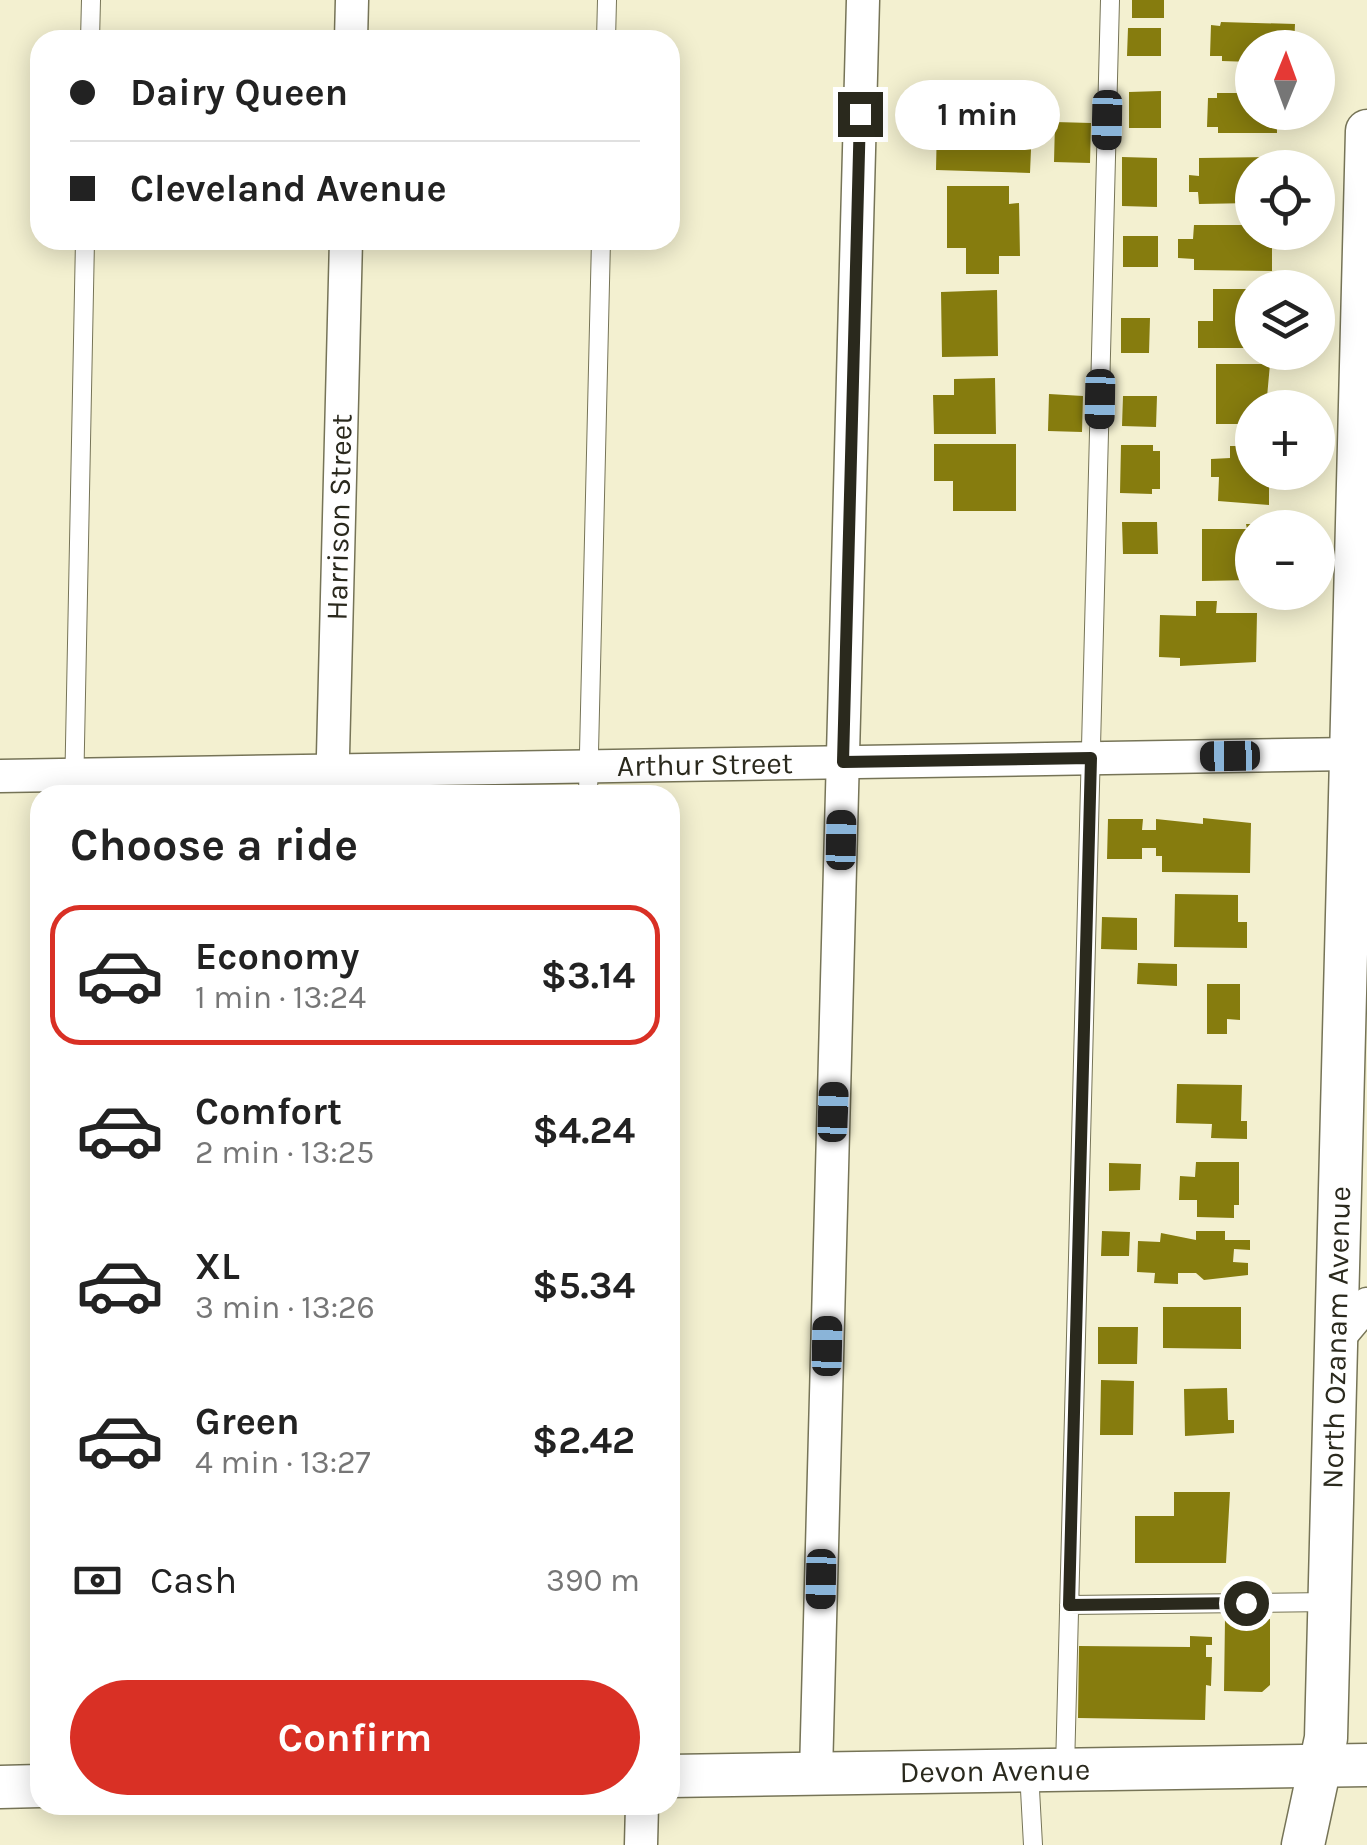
<!DOCTYPE html>
<meta charset="utf-8">
<style>
body{margin:0;font-family:Karla,sans-serif;background:#f6f6f6;color:#222;height:100vh;display:flex;flex-direction:column;font-size:38px;white-space:nowrap}
*{box-sizing:border-box;margin:0}
p{font-size:32px;color:#767676}
.icon{flex:none;width:55px;height:55px;fill:none;stroke:currentColor;stroke-width:2;stroke-linecap:round;stroke-linejoin:round}
.map{position:relative;flex:1;overflow:hidden}
.details{position:absolute;left:30px;top:785px;width:650px;height:1030px;display:flex;flex-direction:column;background:#fff;border-radius:30px;box-shadow:0 5px 25px #0003}
.details>*{flex:none}
.banner{position:absolute;left:30px;top:30px;width:650px;height:220px;border-radius:30px;box-shadow:0 5px 25px #0003;display:grid;align-content:center;height:220px;padding:0 40px;background:#fff}
.needle{width:65px;rotate:1deg}
.buttons{position:absolute;left:1235px;top:30px;display:grid;gap:20px}
.buttons a{display:grid;place-items:center;width:100px;height:100px;border-radius:50%;background:#fff;box-shadow:0 5px 25px #0003;font-size:50px}
.end{position:absolute;width:45px;height:45px;margin:-22px;border:12px solid #2a291d;background:#fff;box-shadow:0 0 0 5px #fff}
.from{border-radius:50%}
.bubble{position:absolute;height:70px;border-radius:35px;background:#fff;box-shadow:0 5px 25px #0003;font-size:32px;font-weight:700;line-height:70px;text-align:center}
.car{position:absolute;width:30px;height:60px;margin:-30px -15px;border-radius:12px;box-shadow:0 0 8px 2px #0007;background:linear-gradient(#222 24%,#8ab4d8 0 40%,#222 0 76%,#8ab4d8 0 86%,#222 0)}
.banner b{display:flex;align-items:center;gap:35px;height:95px;font-size:38px}
.banner b+b{border-top:2px solid #e0e0e0}
.banner i{width:25px;height:25px;background:#222}
ul{padding:0;list-style:none}
li{display:flex;align-items:center;gap:30px;height:140px;margin:0 20px 15px;padding:0 20px;border:5px solid transparent;border-radius:30px}
li div{flex:1}
li b{display:block;font-size:38px}
li em{font-style:normal;font-weight:700}
li.selected{border-color:#d93025}
li>.icon{width:90px;height:90px;stroke-width:1.5}
h2{padding:0 40px;font-size:45px;line-height:120px}
.pay{display:flex;align-items:center;gap:25px;height:110px;padding:0 40px;font-size:38px}
.pay p{margin-inline-start:auto}
.primary-button{display:flex;gap:20px;margin-top:auto;padding:20px 40px}
.primary-button a{flex:1;height:115px;border-radius:60px;background:#d93025;color:#fff;font-size:40px;font-weight:700;line-height:115px;text-align:center}
.map>svg:first-child{display:block}
.building{fill:#867c0e}
.lines{fill:none;stroke-linecap:round;stroke-linejoin:round}
.service-casing{stroke:#767457;stroke-width:20}
.minor-casing{stroke:#767457;stroke-width:35}
.tertiary-casing{stroke:#767457;stroke-width:45}
.service{stroke:#fff;stroke-width:18}
.minor{stroke:#fff;stroke-width:32}
.tertiary{stroke:#fff;stroke-width:42}
.route{stroke:#2a291d;stroke-width:12}
.labels{text-anchor:middle;dominant-baseline:central;stroke-width:10;stroke-linejoin:round;paint-order:stroke}
.street-label{font-size:30px;fill:#2a291d;stroke:#f3f0d0}
</style>
<div class="map">
<svg width="1367" height="1845" viewBox="0 0 1367 1845">
<rect width="100%" height="100%" fill="#f3f0d0"/>
<path class="building" d="M1132,0h32v18h-32z
M1221,22l74,2 -1,24h-42v14l-30,-1v-5h-12l1,-31 9,1z
M1128,28h33v28h-34z
M1161,91v37h-32v-36z
M1217,93h35v19h25v21h-59v-6h-11l1,-29h9z
M1055,122l36,1 -1,40 -36,-1z
M937,123l95,3 -2,47 -94,-3z
M1122,157l35,1v49l-35,-1z
M1271,157l1,11h-20v35l-53,1 -1,-12h-9v-17l10,1v-18z
M947,186h62v18l10,-1 1,53h-21v18h-33v-26h-19z
M1194,225h58v7h20v39l-78,-1v-11l-16,-1v-19h15z
M1123,236h35v31h-35z
M1213,289h39v59h-54v-27h15z
M997,290l1,66 -56,1 -1,-65z
M1121,318h29l-1,35h-28z
M1216,364h54l-4,44h-14v16h-36z
M995,378l1,56h-62l-1,-39h21v-16z
M1049,394l34,2 -1,36 -34,-1z
M1123,396h34l-1,31 -34,-1z
M934,444h82v67h-63v-30h-19z
M1121,445h32v6h7v38h-8v5l-32,-1z
M1230,446h22v26h17v33l-51,-4 1,-24h-8v-18l19,-1z
M1122,522h35l1,32h-35z
M1246,524h6v56l-50,1v-52h45z
M1196,601h21l-1,12h41l-1,49 -76,4v-8l-21,-1 1,-42 36,1z
M1203,818l48,5 -1,50 -88,-1v-16h-6v-8h-14v11h-35l1,-40h35l-1,11h14v-11l47,5z
M1175,894l63,1v27h9v26l-73,-1z
M1102,917l35,1v32l-36,-1z
M1138,963l39,1v22l-40,-2z
M1207,984h33v36l-13,-1v15h-20z
M1177,1084l65,1 -1,36h6v18l-36,-1 1,-14 -36,-1z
M1196,1162h43v43h-5v13l-37,-1v-17h-18l1,-24 15,1z
M1109,1163l32,1 -1,26 -31,1z
M1102,1231l28,1 -1,24h-28z
M1196,1231h29v9h25v10l-16,-1 -1,13 15,1v12l-44,5 -8,-7h-18v11l-24,-1 1,-10 -18,-1 1,-31 22,1 1,-9 35,7z
M1163,1307h78v42l-78,-1z
M1098,1327h40l-1,37h-39z
M1101,1380l33,1 -1,54h-33z
M1227,1388l1,32h6v13l-49,3 -1,-47z
M1174,1492h56l-4,71h-91v-47h39z
M1225,1619h45v66l-8,7 -38,-1z
M1190,1636l22,1v8h-6v12h6l-1,29 -5,-1 -1,35 -127,-2 1,-72 111,1z"/>
<g class="lines">
<defs>
<path id="service" d="M90,40l1,-40
M606,40l1,-40
M74,795l11,-555
M588,795l13,-555
M1069,1605l260,-3
M1065,1769l45,-1769
M1029,1771l4,74"/>
<g id="minor">
<path d="M351,40l1,-40"/>
<path id="s1" d="M0,776l1351,-22"/>
<path id="s2" d="M332,795l14,-555"/>
<path d="M1336,1341l31,-37"/>
<path d="M816,1773l47,-1773"/>
<path d="M641,1845l1,-40"/>
</g>
<g id="tertiary">
<path id="s3" d="M670,1776l697,-11"/>
<path d="M0,1787l40,-1"/>
<path id="s4" d="M1303,1845l23,-107 41,-1607"/>
</g>
</defs>
<use href="#service" class="service-casing"/>
<use href="#minor" class="minor-casing"/>
<use href="#tertiary" class="tertiary-casing"/>
<use href="#service" class="service"/>
<use href="#minor" class="minor"/>
<use href="#tertiary" class="tertiary"/>
</g>
<g class="lines">
<path class="route" d="M860,114l-17,648 248,-4 -22,847 177,-2"/>
</g>
<g class="labels">
<g class="street-label">
<text stroke="none"><textPath href="#s2" startOffset="278">Harrison Street</textPath></text>
<text stroke="none"><textPath href="#s1" startOffset="705">Arthur Street</textPath></text>
<text stroke="none"><textPath href="#s4" startOffset="510">North Ozanam Avenue</textPath></text>
<text stroke="none"><textPath href="#s3" startOffset="325">Devon Avenue</textPath></text>
</g>
</g>
</svg>
<div class="buttons">
<a><svg class="needle" viewBox="-14 -14 28 28"><path d="M0-13l5 13h-10z" fill="#e53935"/><path d="M0 13l5-13h-10z" fill="#767676"/></svg></a>
<a><svg class="icon" aria-label="locate" viewBox="0 0 24 24"><circle cx="12" cy="12" r="6"/><path d="M12 2v4M12 18v4M2 12h4M18 12h4"/></svg></a>
<a><svg class="icon" aria-label="layers" viewBox="0 0 24 24"><path d="M12 4l9 5-9 5-9-5zM3 14l9 5 9-5"/></svg></a>
<a>+</a>
<a>−</a>
</div>
<i class="end from" style="left:1246px;top:1603px"></i>
<i class="end" style="left:860px;top:114px"></i>
<div class="bubble" style="left:895px;top:80px;width:165px">1 min</div>
<i class="car" style="left:1107px;top:120px;rotate:181deg"></i>
<i class="car" style="left:1100px;top:399px;rotate:181deg"></i>
<i class="car" style="left:1230px;top:756px;rotate:269deg"></i>
<i class="car" style="left:841px;top:840px;rotate:1deg"></i>
<i class="car" style="left:833px;top:1112px;rotate:2deg"></i>
<i class="car" style="left:827px;top:1346px;rotate:1deg"></i>
<i class="car" style="left:821px;top:1579px;rotate:181deg"></i>
<div class="banner">
<b><i class="from"></i>Dairy Queen</b>
<b><i></i>Cleveland Avenue</b>
</div>
<section class="details">
<h2>Choose a ride</h2>
<ul>
<li class="selected"><svg class="icon" aria-label="car" viewBox="0 0 24 24"><path d="M5 17H2v-5l4-1 3-4h7l3 4 3 1v5h-3M9 17h6M6 11h13"/><circle cx="7" cy="17" r="2"/><circle cx="17" cy="17" r="2"/></svg><div><b>Economy</b><p>1 min · 13:24</p></div><em>$3.14</em></li>
<li><svg class="icon" aria-label="car" viewBox="0 0 24 24"><path d="M5 17H2v-5l4-1 3-4h7l3 4 3 1v5h-3M9 17h6M6 11h13"/><circle cx="7" cy="17" r="2"/><circle cx="17" cy="17" r="2"/></svg><div><b>Comfort</b><p>2 min · 13:25</p></div><em>$4.24</em></li>
<li><svg class="icon" aria-label="car" viewBox="0 0 24 24"><path d="M5 17H2v-5l4-1 3-4h7l3 4 3 1v5h-3M9 17h6M6 11h13"/><circle cx="7" cy="17" r="2"/><circle cx="17" cy="17" r="2"/></svg><div><b>XL</b><p>3 min · 13:26</p></div><em>$5.34</em></li>
<li><svg class="icon" aria-label="car" viewBox="0 0 24 24"><path d="M5 17H2v-5l4-1 3-4h7l3 4 3 1v5h-3M9 17h6M6 11h13"/><circle cx="7" cy="17" r="2"/><circle cx="17" cy="17" r="2"/></svg><div><b>Green</b><p>4 min · 13:27</p></div><em>$2.42</em></li>
</ul>
<div class="pay"><svg class="icon" aria-label="cash" viewBox="0 0 24 24"><path d="M3 7h18v10H3z"/><circle cx="12" cy="12" r="2"/></svg>Cash<p>390 m</p></div>
<div class="primary-button"><a>Confirm</a></div>
</section>
</div>
